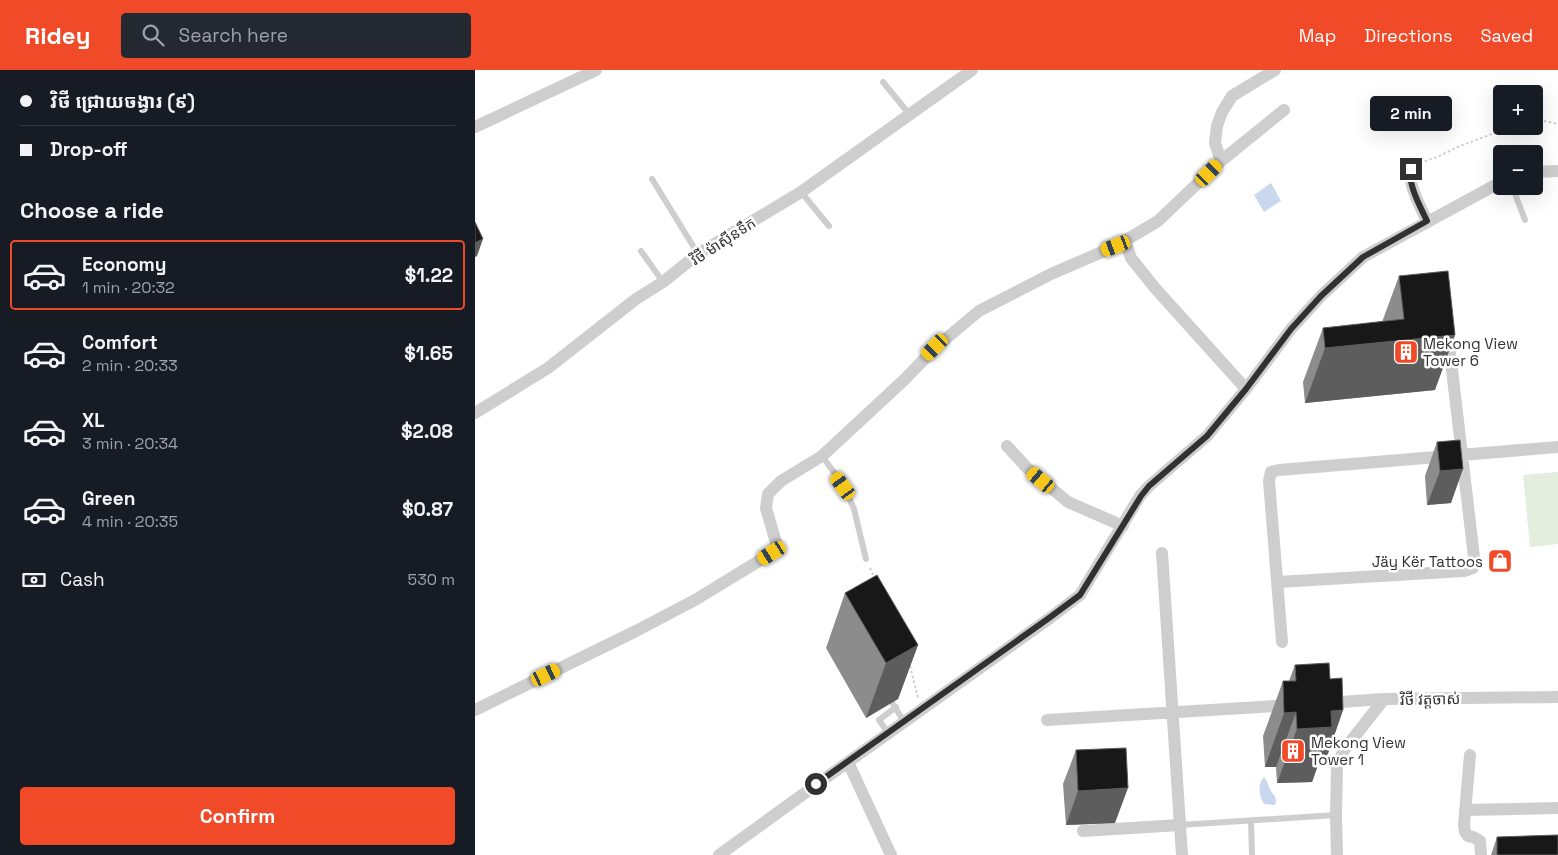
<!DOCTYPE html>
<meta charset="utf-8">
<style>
body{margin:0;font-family:"Space Grotesk","Noto Sans Khmer",sans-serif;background:#242831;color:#f1f3f6;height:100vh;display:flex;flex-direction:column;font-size:19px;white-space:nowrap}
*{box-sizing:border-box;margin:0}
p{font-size:16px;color:#9ea1a6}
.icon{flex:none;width:28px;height:28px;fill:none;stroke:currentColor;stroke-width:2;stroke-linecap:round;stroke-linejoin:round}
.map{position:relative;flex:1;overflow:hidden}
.drawer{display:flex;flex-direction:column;background:#171b24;width:475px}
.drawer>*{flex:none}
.banner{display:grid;align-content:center;height:110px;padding:0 20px;background:#171b24}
.controls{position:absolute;left:1018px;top:15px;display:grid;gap:10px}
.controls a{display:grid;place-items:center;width:50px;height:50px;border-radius:5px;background:#171b24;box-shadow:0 5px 20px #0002;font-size:25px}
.end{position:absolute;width:22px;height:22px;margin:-11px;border:6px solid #313131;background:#fff;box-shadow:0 0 0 2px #fff}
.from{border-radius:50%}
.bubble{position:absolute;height:35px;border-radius:5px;background:#171b24;box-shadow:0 5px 20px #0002;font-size:16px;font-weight:700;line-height:35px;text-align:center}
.car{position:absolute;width:15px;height:30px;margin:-15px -8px;border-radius:6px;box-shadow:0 0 4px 1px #0007;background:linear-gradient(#f5c518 24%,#345 0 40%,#f5c518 0 76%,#345 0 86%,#f5c518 0)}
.banner b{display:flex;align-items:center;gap:18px;height:48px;font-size:19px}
.banner b+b{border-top:1px solid #363941}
.banner i{width:12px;height:12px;background:#f1f3f6}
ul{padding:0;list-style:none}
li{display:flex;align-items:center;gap:15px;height:70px;margin:0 10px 8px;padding:0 10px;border:2px solid transparent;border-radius:5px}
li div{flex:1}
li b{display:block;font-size:19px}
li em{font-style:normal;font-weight:700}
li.active{border-color:#f14a29}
li>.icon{width:45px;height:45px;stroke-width:1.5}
h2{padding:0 20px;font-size:22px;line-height:60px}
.pay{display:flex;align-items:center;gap:12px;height:55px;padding:0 20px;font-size:19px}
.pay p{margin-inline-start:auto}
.cta{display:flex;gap:10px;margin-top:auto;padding:10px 20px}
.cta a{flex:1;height:58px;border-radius:5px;background:#f14a29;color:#fff;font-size:20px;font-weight:700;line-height:58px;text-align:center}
header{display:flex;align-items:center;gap:30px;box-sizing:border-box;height:70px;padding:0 25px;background:#f14a29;color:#fff}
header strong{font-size:24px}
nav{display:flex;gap:28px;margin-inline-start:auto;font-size:18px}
.search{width:350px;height:45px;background:#242831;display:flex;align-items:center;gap:12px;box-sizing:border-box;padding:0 18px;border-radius:5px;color:#9ea1a6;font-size:19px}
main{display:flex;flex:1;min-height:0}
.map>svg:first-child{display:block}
.green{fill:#e3eede}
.water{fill:#c9d7ef}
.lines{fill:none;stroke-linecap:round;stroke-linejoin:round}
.path{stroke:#cecece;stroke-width:2;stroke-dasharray:2.5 2.5;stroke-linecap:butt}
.lane{stroke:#cecece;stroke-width:6}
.street{stroke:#cecece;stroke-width:12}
.wall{fill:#8c8c8c}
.shaded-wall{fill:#5d5d5d}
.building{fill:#181818;stroke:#5d5d5d}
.route{stroke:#313131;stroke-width:6}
.labels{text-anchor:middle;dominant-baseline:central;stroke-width:5;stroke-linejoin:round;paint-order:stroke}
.street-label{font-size:15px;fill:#313131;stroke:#fff}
.poi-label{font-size:15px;fill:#313131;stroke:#fff;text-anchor:start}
</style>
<header>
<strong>Ridey</strong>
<div class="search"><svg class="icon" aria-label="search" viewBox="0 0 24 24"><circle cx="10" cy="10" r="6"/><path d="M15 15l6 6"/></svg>Search here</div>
<nav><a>Map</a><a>Directions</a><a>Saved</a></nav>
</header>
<main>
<section class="drawer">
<div class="banner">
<b><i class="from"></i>វិថី ជ្រោយចង្វារ (៩)</b>
<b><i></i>Drop-off</b>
</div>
<h2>Choose a ride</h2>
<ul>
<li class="active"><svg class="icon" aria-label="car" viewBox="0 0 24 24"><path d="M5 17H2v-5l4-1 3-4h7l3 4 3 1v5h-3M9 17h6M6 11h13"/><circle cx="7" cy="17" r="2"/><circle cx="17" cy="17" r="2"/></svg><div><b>Economy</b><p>1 min · 20:32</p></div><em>$1.22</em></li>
<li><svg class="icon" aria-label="car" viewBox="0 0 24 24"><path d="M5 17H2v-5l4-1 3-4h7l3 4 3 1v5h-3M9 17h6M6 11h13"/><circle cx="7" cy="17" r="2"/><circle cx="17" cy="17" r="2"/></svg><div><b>Comfort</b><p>2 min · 20:33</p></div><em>$1.65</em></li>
<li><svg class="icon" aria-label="car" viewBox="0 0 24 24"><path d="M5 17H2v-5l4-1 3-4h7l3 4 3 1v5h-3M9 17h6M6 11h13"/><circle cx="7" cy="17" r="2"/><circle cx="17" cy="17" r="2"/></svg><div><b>XL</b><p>3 min · 20:34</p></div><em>$2.08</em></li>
<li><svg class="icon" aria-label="car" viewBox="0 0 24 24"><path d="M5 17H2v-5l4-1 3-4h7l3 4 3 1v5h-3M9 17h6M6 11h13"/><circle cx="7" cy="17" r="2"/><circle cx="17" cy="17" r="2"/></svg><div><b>Green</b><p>4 min · 20:35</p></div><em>$0.87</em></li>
</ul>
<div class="pay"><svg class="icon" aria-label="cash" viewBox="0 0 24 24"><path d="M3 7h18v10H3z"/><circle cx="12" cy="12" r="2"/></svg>Cash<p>530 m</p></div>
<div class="cta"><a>Confirm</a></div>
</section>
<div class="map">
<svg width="1083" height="785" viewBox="0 0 1083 785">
<rect width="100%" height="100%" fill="#fff"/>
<path class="green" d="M1083,402v72l-28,3 -7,-72z"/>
<path class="water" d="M796,113l10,18 -17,11 -10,-17z
M789,707c4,4 3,7 6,12 3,7 8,7 5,16l-11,-1c-5,-8 -7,-19 0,-27z"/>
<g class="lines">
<path class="path" d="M1059,50h5l19,4
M945,93l17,-6 23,-11 53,-20
M395,498l4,9
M435,596l8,32"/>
<path class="lane" d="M408,12l27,33
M177,109l46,75
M1037,116l13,34
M326,122l28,34
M166,181l22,31
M347,386l22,30 10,23 12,50
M418,634l11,18
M413,663l-9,-13 17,-13
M776,751l1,34
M705,755l156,-10"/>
<path class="street" d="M0,57l121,-57
M746,91l-6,-18 2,-17 5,-14 10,-16 43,-26
M936,99c-4,14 10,39 16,52
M1059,102l24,-1
M650,171l6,17 24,30 91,101
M0,343l73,-45 88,-69 27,-17 35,-28 103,-62 171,-122
M532,376l20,22 41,34 55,24
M687,483l20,302
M803,512l186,-11 9,-3 1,-11 -26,-221
M807,572l-13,-161 2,-9 8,-2 279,-23
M851,633l58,-4 174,-2
M0,640l161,-79 59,-31 77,-47 5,-7 -11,-38 2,-14 13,-13 41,-25 82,-76 32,-33 43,-36 72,-37 65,-28 42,-25 63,-60 63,-51
M572,650l244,-15
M995,685l-6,70 1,7 3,4 5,1 7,4 1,14
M373,692l43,93
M990,740l93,-2
M608,761l97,-6
M244,785l129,-93 202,-144 30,-23 60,-99 9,-10 58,-50 39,-47 45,-60 30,-33 42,-39 138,-75
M862,785l-1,-40 1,-50 7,-15 40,-51"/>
</g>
<path class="wall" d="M924,206l36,114 -130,13 -2,-21 20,-54 59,-6z
M962,372l14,61 -24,2 -2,-29z
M370,523l73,52 -20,54 -32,19 -40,-70z
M820,595l35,14 13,31 -19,55h-6l-6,17 -35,1 -1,-16h-11l-2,-31 20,-55h6z
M601,680l39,73 -49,2 -3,-41z
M1022,767l61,18h-67z"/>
<path class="shaded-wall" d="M8,169l-6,17 -2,1v-14z
M980,265l-20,55 -130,13 20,-55z
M988,399l-12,34 -24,2 13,-34z
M443,575l-20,54 -32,19 20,-55z
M868,640l-19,55h-6l-6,17 -35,1 20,-54 34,-18z
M821,642l-20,55h-11l19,-54z
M653,718l-13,35 -49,2 12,-34z"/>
<path class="building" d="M0,152l8,17 -8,4z
M973,201l7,64 -130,13 -2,-20 81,-9 -5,-43z
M985,370l3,29 -23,2 -3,-29z
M402,505l41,70 -32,18 -41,-70z
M854,593l1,16 12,-1 1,32 -12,1 1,16 -35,2 -1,-17 -12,1 -1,-32h13l-1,-16z
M651,678l2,40 -50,3 -2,-41z
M1083,765v20h-61v-18z"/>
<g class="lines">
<path class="route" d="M341,714l233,-166 31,-23 61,-99 8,-10 58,-50 39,-47 45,-60 30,-33 42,-39 64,-36c-6,-13 -20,-38 -16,-52"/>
</g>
<defs>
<symbol id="building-square" viewBox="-11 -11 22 22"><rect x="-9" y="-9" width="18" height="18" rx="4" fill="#f14a29" stroke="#fff"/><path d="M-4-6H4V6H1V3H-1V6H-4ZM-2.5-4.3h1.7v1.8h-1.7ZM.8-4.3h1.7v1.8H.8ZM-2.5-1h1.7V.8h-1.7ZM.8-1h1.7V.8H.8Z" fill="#fff"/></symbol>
<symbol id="shop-square" viewBox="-11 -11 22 22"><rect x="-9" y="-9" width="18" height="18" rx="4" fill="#f14a29" stroke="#fff"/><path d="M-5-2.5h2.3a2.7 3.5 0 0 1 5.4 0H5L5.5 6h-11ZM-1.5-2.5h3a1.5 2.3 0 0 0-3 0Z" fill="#fff"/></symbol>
</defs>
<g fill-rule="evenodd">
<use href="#building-square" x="917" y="268" width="28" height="28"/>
<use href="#shop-square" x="1011" y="477" width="28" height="28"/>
<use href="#building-square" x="804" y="667" width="28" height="28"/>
</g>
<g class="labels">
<g class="street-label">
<text transform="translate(248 171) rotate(-33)">វិថី ម៉ាស៊ីនទឹក</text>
<text transform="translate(955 629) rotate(-1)">វិថី វត្តចាស់</text>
</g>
<g class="poi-label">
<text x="948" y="273">Mekong View<tspan x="948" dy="17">Tower 6</tspan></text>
<text x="1008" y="491" text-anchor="end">Jäy Kër Tattoos</text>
<text x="836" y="672">Mekong View<tspan x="836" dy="17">Tower 1</tspan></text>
</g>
</g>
</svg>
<div class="controls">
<a>+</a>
<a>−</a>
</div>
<i class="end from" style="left:341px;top:714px"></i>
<i class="end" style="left:936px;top:99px"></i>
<div class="bubble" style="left:895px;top:26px;width:82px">2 min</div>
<i class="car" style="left:734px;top:103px;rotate:45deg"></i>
<i class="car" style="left:641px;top:176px;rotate:249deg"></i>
<i class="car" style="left:460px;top:277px;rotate:224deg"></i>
<i class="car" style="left:566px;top:410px;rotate:310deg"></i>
<i class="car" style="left:368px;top:416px;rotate:324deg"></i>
<i class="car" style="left:297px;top:483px;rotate:238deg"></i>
<i class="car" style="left:71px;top:605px;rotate:64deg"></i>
</div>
</main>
